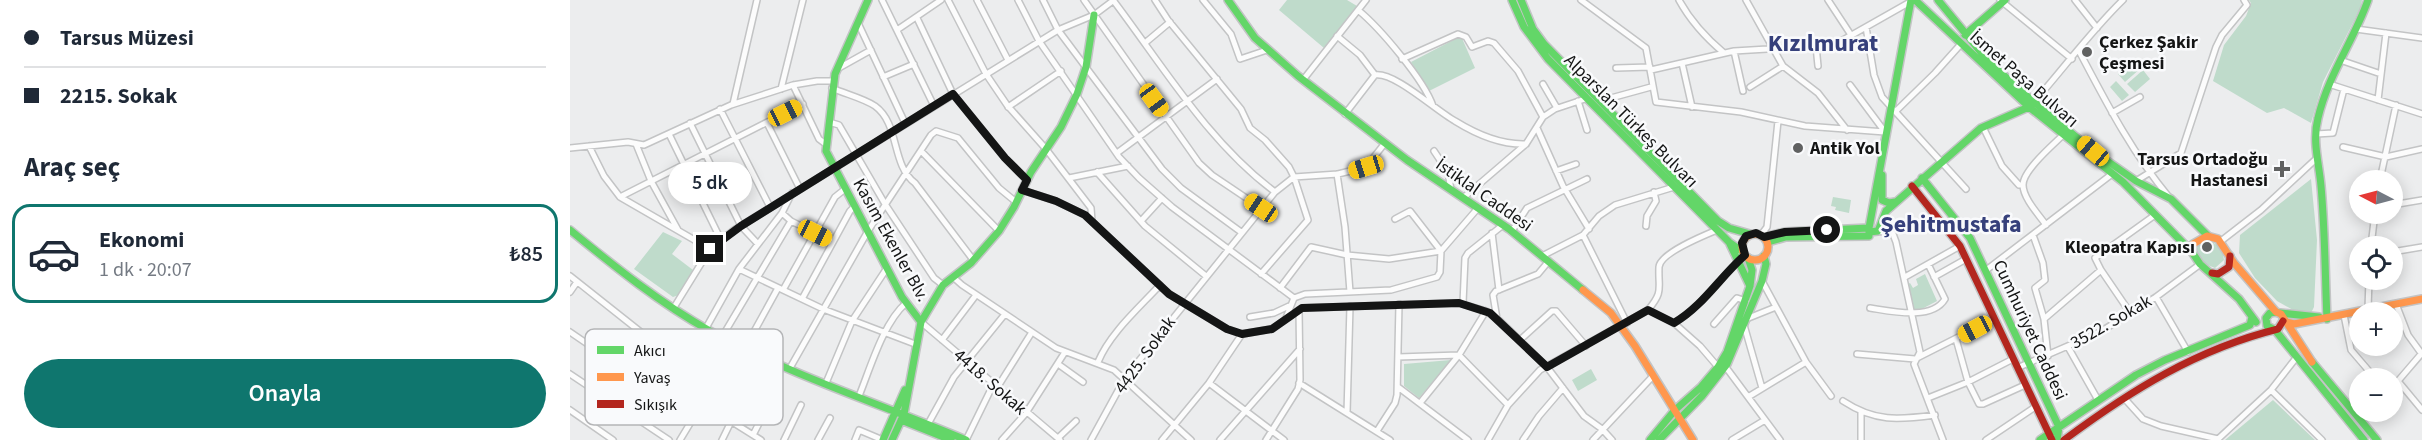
<!DOCTYPE html>
<html lang="tr">
<meta charset="utf-8">
<style>
body{margin:0;font-family:"Source Sans 3",sans-serif;background:#f2f2f3;color:#1f2937;height:100vh;display:flex;flex-direction:column;font-size:22px;white-space:nowrap}
*{box-sizing:border-box;margin:0}
p{font-size:20px;color:#747a83}
.icon{flex:none;width:33px;height:33px;fill:none;stroke:currentColor;stroke-width:2;stroke-linecap:round;stroke-linejoin:round}
.map{position:relative;flex:1;overflow:hidden}
.drawer{display:flex;flex-direction:column;background:#fff;width:570px}
.drawer>*{flex:none}
.top-card{display:grid;align-content:center;height:132px;padding:0 24px;background:#fff}
.needle{width:39px;rotate:276deg}
.tools{position:absolute;left:1779px;top:170px;display:grid;gap:12px}
.tools a{display:grid;place-items:center;width:54px;height:54px;border-radius:50%;background:#fff;box-shadow:0 3px 15px #0003;font-size:30px}
.end{position:absolute;width:27px;height:27px;margin:-14px;border:8px solid #141515;background:#fff;box-shadow:0 0 0 3px #fff}
.from{border-radius:50%}
.bubble{position:absolute;height:42px;border-radius:21px;background:#fff;box-shadow:0 3px 15px #0003;font-size:20px;font-weight:600;line-height:42px;text-align:center}
.car{position:absolute;width:18px;height:36px;margin:-18px -9px;border-radius:8px;box-shadow:0 0 4px 2px #0007;background:linear-gradient(#f5c518 24%,#345 0 40%,#f5c518 0 76%,#345 0 86%,#f5c518 0)}
.top-card b{display:flex;align-items:center;gap:21px;height:57px;font-size:22px}
.top-card b+b{border-top:2px solid #e0e1e3}
.top-card i{width:15px;height:15px;background:#1f2937}
ul{padding:0;list-style:none}
li{display:flex;align-items:center;gap:18px;height:99px;margin:0 12px 9px;padding:0 12px;border:3px solid transparent;border-radius:18px}
li div{flex:1}
li b{display:block;font-size:22px}
li em{font-style:normal;font-weight:600}
li.active{border-color:#0f766e}
li>.icon{width:54px;height:54px;stroke-width:1.5}
h2{padding:0 24px;font-size:27px;line-height:72px}
.primary-button{display:flex;gap:12px;margin-top:auto;padding:12px 24px}
.primary-button a{flex:1;height:69px;border-radius:36px;background:#0f766e;color:#fff;font-size:24px;font-weight:600;line-height:69px;text-align:center}
main{display:flex;flex:1;min-height:0}
.map>svg:first-child{display:block}
.green{fill:#bfdbcb}
.lines{fill:none;stroke-linecap:round;stroke-linejoin:round}
.street-casing{stroke:#c3c4c5;stroke-width:8}
.fast-casing{stroke:#c3c4c5;stroke-width:10}
.slow-casing{stroke:#c3c4c5;stroke-width:10}
.jam-casing{stroke:#c3c4c5;stroke-width:10}
.street{stroke:#fcfcfc;stroke-width:5}
.fast{stroke:#63d668;stroke-width:7}
.slow{stroke:#ff974d;stroke-width:7}
.jam{stroke:#b3261e;stroke-width:7}
.route{stroke:#141515;stroke-width:8}
.poi-dot{fill:#606161;stroke:#f9fafc;stroke-width:2}
.labels{text-anchor:middle;dominant-baseline:central;stroke-width:5;stroke-linejoin:round;paint-order:stroke}
.poi-label{font-size:18px;font-weight:bold;fill:#141515;stroke:#f9fafc;text-anchor:start}
.street-label{font-size:18px;fill:#141515;stroke:#f9fafc}
.district-label{font-size:24px;font-weight:bold;fill:#36407b;stroke:#f9fafc}
.key{fill:#f9fafc;stroke:#b4b5b7;stroke-width:1.5}
.key-label{font-size:16px;fill:#141515}
</style>
<main>
<section class="drawer">
<div class="top-card">
<b><i class="from"></i>Tarsus Müzesi</b>
<b><i></i>2215. Sokak</b>
</div>
<h2>Araç seç</h2>
<ul>
<li class="active"><svg class="icon" aria-label="car" viewBox="0 0 24 24"><path d="M5 17H2v-5l4-1 3-4h7l3 4 3 1v5h-3M9 17h6M6 11h13"/><circle cx="7" cy="17" r="2"/><circle cx="17" cy="17" r="2"/></svg><div><b>Ekonomi</b><p>1 dk · 20:07</p></div><em>₺85</em></li>
</ul>
<div class="primary-button"><a>Onayla</a></div>
</section>
<div class="map">
<svg width="1852" height="440" viewBox="0 0 1852 440">
<rect width="100%" height="100%" fill="#ecedee"/>
<path class="green" d="M717,0h60l10,6 -33,42 -45,-38z
M1679,0h113l-1,7 -38,75 -12,41 -27,-15 -17,5 -54,-32 11,-36 22,-29 5,-13z
M891,36l14,32 -46,23 -18,-29z
M1564,60l7,8 -16,14 -7,-8z
M1573,70l7,9 -15,13 -8,-8z
M1546,81l13,14 -7,6 -12,-14z
M1741,179l6,61 -3,67 -3,6 -18,-3 -16,-9 -22,-23 -16,-25 1,-18z
M1263,197l18,3 -2,13 -14,-3 1,-3 -5,-1z
M93,232l19,9 -10,13 21,16 -14,25 -6,2 -39,-28z
M1637,238l15,11 2,11 -9,8c-11,-4 -18,-10 -20,-22z
M1355,274l12,27 -21,11 -3,-2 -8,-24 5,-3 3,5 5,-3 -2,-6z
M881,360l-32,38 -15,-12v-22z
M1021,369l6,11 -19,11 -6,-11z
M1703,400l42,40h-90z"/>
<g class="lines">
<defs>
<path id="street" d="M312,0l52,106
M378,0l38,74 21,31 39,44 45,59 1,13
M407,0l31,60
M448,0l21,41 80,116 20,21 33,29 122,91
M473,0l15,30 104,139 19,19 60,44
M514,0l115,163 13,12 49,33
M543,0c50,66 95,142 162,192
M585,0l13,20 73,89 9,19 15,12 24,27 5,10 14,43 -47,54
M633,0l28,34 9,25 27,-9
M1011,0l65,48 10,54 85,10 64,14 80,6
M1109,0c12,22 26,37 45,53
M1176,0l37,66 35,27 29,37
M1258,0l23,35
M1430,0l72,59
M1505,0l22,28
M788,10c22,18 66,70 75,96
M347,18l36,76 52,64 22,22
M288,23l47,100
M1296,27l8,48 8,22 84,92
M1786,29l66,9
M327,30l44,-30
M767,36l23,19 15,20
M575,43l25,-21
M1246,46l2,20
M1164,51l9,40
M1509,51c27,51 53,102 90,146
M832,59l56,-25 8,3 6,10 16,-6 6,2 24,28 25,46
M1770,60l41,14
M1112,63l10,44
M1046,68l34,-1
M267,69l34,-19
M1081,70l83,-19 86,-5 23,-6 67,-38
M313,77l31,-13
M733,80l63,-80
M973,84l14,24
M1759,84l93,30
M223,85l26,54 8,6
M1280,85l35,47
M1180,87l33,-21
M262,88c13,6 31,10 43,18 25,18 16,59 40,77l59,78
M211,89l22,-89
M1808,100l8,-67
M1008,101l9,29
M1030,101l51,-14
M1464,102c30,-34 57,-71 89,-102
M163,104l24,-104
M438,107l53,-36
M150,109l50,98
M1326,111l39,-38 26,-29
M1542,113l28,-16
M775,114l30,-39c20,-3 60,35 80,46 21,13 46,24 71,23
M259,122l10,3 46,79 49,74 9,7
M120,123l51,103 17,18
M197,123l33,66
M1413,127l19,39 17,19h4
M967,128l26,58 26,43
M99,134l52,106
M1746,134l17,-1 11,-44
M66,144l15,37 27,49
M19,146l15,30 16,21 90,52
M1773,147l43,10 36,-8
M0,148l58,-6 16,3 87,-40 62,-20 24,-4h17
M351,151l78,80
M864,151l14,21 3,18
M547,153l100,-74
M986,171l20,-7
M527,172l48,54 61,50
M767,174l8,53 5,65
M499,178l59,-12
M1810,180l16,-75
M1566,181l45,-28 35,-106 6,-12 25,-30 -3,-5
M452,190l34,11 29,14 84,79 58,35 15,5 30,-5 30,-21 157,-5 27,8 14,10 47,46 37,49 18,13 10,11
M50,197l183,-93
M893,198l63,-54 17,-27 12,-8 33,-11
M1822,205l30,-5
M212,213l9,8 42,21
M571,221l21,-23
M1476,225c-7,-10 -23,-27 -23,-40 0,-15 31,-41 41,-51
M1076,226l1,-10 9,-15 -2,-9
M942,231l15,-23 60,-29
M1308,231l15,3 3,8 24,110 -6,12 29,76
M922,233l7,57
M1013,235l44,88
M1191,235l6,-8 11,-106
M1463,235l10,28 2,17 -10,8 9,31 4,37
M1651,241l40,-31 56,-52
M1801,246l4,-33
M1822,252l30,-5
M972,256l41,-21 16,-19 16,-11 59,-18
M169,269l84,40 92,35
M1415,271l127,-97
M0,276l77,61 7,10 58,38
M383,277l9,8 94,63 58,22 77,70
M1335,277l55,-31
M1364,277l32,-18
M1192,281l44,81 25,34
M710,288l31,-41 36,8 42,4 52,-8 -31,-40 -15,8
M213,290l52,-93 10,-8
M0,292l7,-10
M1586,297l32,55
M232,299l48,-88 5,-5
M893,303l2,-45 3,-5 35,-28
M1826,304l12,31 13,18
M1300,308c20,3 62,13 75,-9l-17,-35
M103,309l37,-60 24,-19 324,-200 36,-15 20,-15
M1798,309l1,-30
M1078,310l26,13 26,23 18,21
M1561,314l-30,-44 -6,-12 60,-43
M1774,315l7,35 24,28
M680,317l24,-4 15,-7
M716,318l8,-20 11,-4 86,-4 46,-13 3,-5 1,-21 37,-43
M927,319l-4,-24 3,-4 42,-17 10,-12
M1176,319l30,-12
M1474,319l57,-49
M351,322l139,118
M1104,323c29,-17 46,-46 71,-68
M1144,324l23,-26 9,3
M1174,325l18,63
M136,328l33,-59 43,-56 10,-20
M0,332l124,85
M152,337l69,-116
M1386,339l12,43 45,-23
M372,340l34,-45
M950,340l32,-29h4l30,35
M1498,347l30,53
M175,348l33,-60
M1287,354l58,5 79,-40
M828,357l61,-2 49,50
M528,362c12,-29 41,-54 62,-77
M488,364l25,18
M1155,366l55,74
M220,368l78,-137 63,-96 5,-4 22,7 41,50 17,14
M1447,368l83,-36 56,-35 43,-32
M0,374l99,66
M1828,381l24,29
M256,383l26,-62 35,-53
M639,383l75,57
M729,383l91,57
M1822,384l6,-3 24,-28
M828,387l70,53
M427,388l35,-56
M1701,390l51,50
M289,396c11,-27 24,-73 47,-93
M1178,397l58,-35
M1358,398l40,-16 11,22h4l42,-19
M1554,398l19,21 18,7 57,13
M1273,401c32,21 55,19 92,14
M132,403l59,37
M850,403l39,-48 27,-44
M0,410l43,30
M1291,412v28
M777,413l3,-107
M358,424l26,-47 51,-63
M807,431l18,-28 2,-8 2,-91
M183,435l21,-41
M488,438l18,-17
M110,440l43,-71
M152,440l28,-57
M214,440l17,-35
M248,440l12,-22
M285,440l4,-10 19,8
M396,440l27,-55
M432,440l24,-27 39,-61
M521,440l34,-62 150,-186 19,-15 44,-3 28,-7 19,-24
M592,440l47,-57 33,-49
M650,440l80,-91
M696,440l32,-51 2,-9 -1,-70
M918,440l20,-35 32,-35 108,-60c16,-19 10,-21 11,-43 1,-14 46,-32 58,-37
M953,440l16,-24 24,-28
M1023,440l60,-64
M1162,440l33,-20
M1416,440l49,-33
M1647,440l54,-50 25,-32"/>
<path id="fast" d="M298,0l-33,74 -9,77 76,146 19,25
M658,0l27,38 43,38 109,84 102,69 74,61
M942,0l12,27 24,32 181,183 14,10
M951,0l12,29 11,15 174,177 11,7 21,6
M1345,0l114,107 94,75 69,70 8,12 39,35 17,23
M1368,0l51,62 39,35 65,54 43,30 35,18 37,37
M1395,35l40,-35
M1312,175v25l7,3 6,-1
M1352,178l48,60 89,189 -2,13
M1299,228l42,-228
M0,230c45,37 90,73 140,101 82,45 171,73 256,109
M1194,237l21,-5 84,-4v4l9,-1 8,-20 95,-83 50,-22
M1198,242l18,-5 83,-1v-4
M1160,244l20,42
M1706,312l-6,1 -4,5 1,8 8,4 89,110
M1710,313l39,4
M1757,319c-2,-44 -2,-89 -6,-133 -2,-23 -9,-45 -3,-68 10,-43 36,-78 50,-118
M1742,362l65,78
M331,420l50,20
M313,440l22,-50
M322,440l12,-26 17,-92 22,-37 28,-22 28,-32 15,-24 17,-35 30,-45 16,-33 9,-27 8,-52
M1080,440l25,-30 26,-23 17,-20 9,-15 23,-66 2,-16 -4,-12
M1089,440l43,-44 25,-32 35,-83 4,-17 -2,-8
M1470,440l96,-65 29,-15 85,-35 2,-8"/>
<path id="slow" d="M1172 247a13 13 0 1 1 26 0a13 13 0 1 1-26 0Z
M1622,252l1,-8 14,-8 11,3 16,24 42,49 5,2 31,48
M1013,290l28,23 24,33 58,94
M1713,321l11,3 128,-25"/>
<path id="jam" d="M1342,186l48,60 92,194
M1642,273l6,1 11,-7 1,-11
M1494,440c66,-49 133,-91 214,-111l5,-8"/>
</defs>
<use href="#street" class="street-casing"/>
<use href="#fast" class="fast-casing"/>
<use href="#slow" class="slow-casing"/>
<use href="#jam" class="jam-casing"/>
<use href="#street" class="street"/>
<use href="#fast" class="fast"/>
<use href="#slow" class="slow"/>
<use href="#jam" class="jam"/>
</g>
<g class="lines">
<path class="route" d="M140,249l31,-23 212,-132 52,64 22,22 -5,10 34,11 29,14 84,79 58,35 15,5 30,-5 30,-21 157,-5 31,10 57,54 101,-57 26,13c29,-17 46,-46 71,-68l-3,-12 4,-7 10,-3 8,4 21,-5 42,-2"/>
</g>
<g class="poi-dot">
<circle cx="1517" cy="52" r="6"/>
<circle cx="1228" cy="148" r="6"/>
<path d="M1709 160h6v6h6v6h-6v6h-6v-6h-6v-6h6z"/>
<circle cx="1637" cy="247" r="6"/>
</g>
<g class="labels">
<g class="poi-label">
<text x="1529" y="42">Çerkez Şakir<tspan x="1529" dy="21">Çeşmesi</tspan></text>
<text x="1240" y="148">Antik Yol</text>
<text x="1698" y="159" text-anchor="end">Tarsus Ortadoğu<tspan x="1698" dy="21">Hastanesi</tspan></text>
<text x="1625" y="247" text-anchor="end">Kleopatra Kapısı</text>
</g>
<g class="street-label">
<text transform="translate(1454 79) rotate(41)">İsmet Paşa Bulvarı</text>
<text transform="translate(1061 121) rotate(45)">Alparslan Türkeş Bulvarı</text>
<text transform="translate(914 195) rotate(35)">İstiklal Caddesi</text>
<text transform="translate(321 240) rotate(61)">Kasım Ekenler Blv.</text>
<text transform="translate(1541 322) rotate(-30)">3522. Sokak</text>
<text transform="translate(1460 330) rotate(65)">Cumhuriyet Caddesi</text>
<text transform="translate(575 355) rotate(-54)">4425. Sokak</text>
<text transform="translate(420 382) rotate(41)">4418. Sokak</text>
</g>
<g class="district-label">
<text x="1253" y="43">Kızılmurat</text>
<text x="1381" y="224">Şehitmustafa</text>
</g>
</g>
<rect x="15" y="329" width="198" height="96" rx="9" class="key"/>
<rect x="27" y="346" width="27" height="8" fill="#63d668"/>
<rect x="27" y="373" width="27" height="8" fill="#ff974d"/>
<rect x="27" y="400" width="27" height="8" fill="#b3261e"/>
<g class="key-label">
<text x="64" y="356">Akıcı</text>
<text x="64" y="383">Yavaş</text>
<text x="64" y="410">Sıkışık</text>
</g>
</svg>
<div class="tools">
<a><svg class="needle" viewBox="-14 -14 28 28"><path d="M0-13l5 13h-10z" fill="#e53935"/><path d="M0 13l5-13h-10z" fill="#747a83"/></svg></a>
<a><svg class="icon" aria-label="locate" viewBox="0 0 24 24"><circle cx="12" cy="12" r="6"/><path d="M12 2v4M12 18v4M2 12h4M18 12h4"/></svg></a>
<a>+</a>
<a>−</a>
</div>
<i class="end from" style="left:1257px;top:230px"></i>
<i class="end" style="left:140px;top:249px"></i>
<div class="bubble" style="left:98px;top:162px;width:84px">5 dk</div>
<i class="car" style="left:584px;top:100px;rotate:144deg"></i>
<i class="car" style="left:215px;top:113px;rotate:63deg"></i>
<i class="car" style="left:1523px;top:151px;rotate:310deg"></i>
<i class="car" style="left:796px;top:167px;rotate:253deg"></i>
<i class="car" style="left:691px;top:208px;rotate:304deg"></i>
<i class="car" style="left:245px;top:233px;rotate:117deg"></i>
<i class="car" style="left:1405px;top:329px;rotate:242deg"></i>
</div>
</main>
